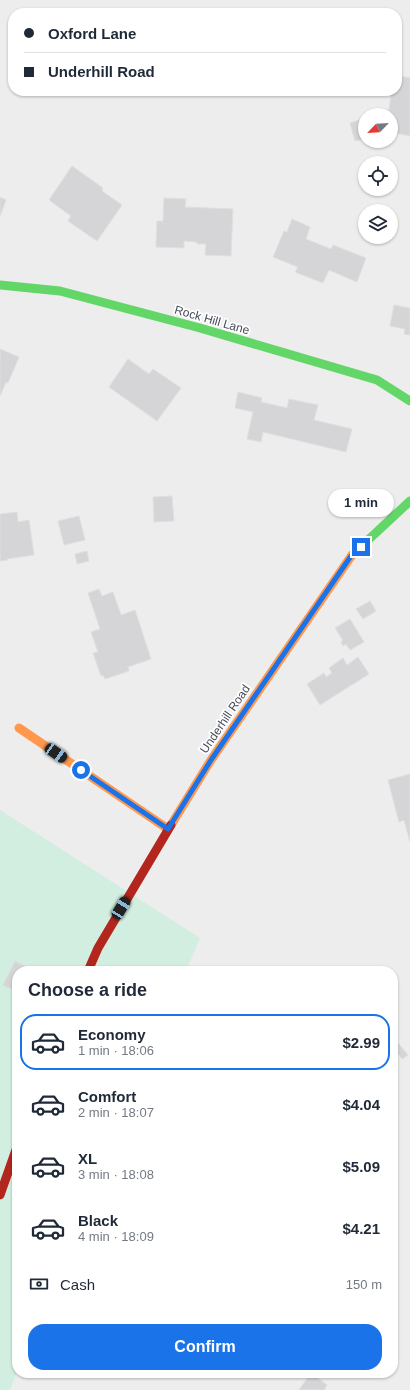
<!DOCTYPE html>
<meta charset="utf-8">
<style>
body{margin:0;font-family:Arial,sans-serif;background:#f2f2f3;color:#1f2937;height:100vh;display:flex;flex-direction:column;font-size:15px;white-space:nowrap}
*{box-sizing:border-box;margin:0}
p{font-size:13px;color:#747a83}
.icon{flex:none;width:22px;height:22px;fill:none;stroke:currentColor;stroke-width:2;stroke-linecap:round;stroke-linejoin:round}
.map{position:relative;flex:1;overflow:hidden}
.side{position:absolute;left:12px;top:966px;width:386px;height:412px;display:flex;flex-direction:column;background:#fff;border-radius:16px;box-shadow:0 1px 3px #0004}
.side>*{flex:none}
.banner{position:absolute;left:8px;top:8px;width:394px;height:88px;border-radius:16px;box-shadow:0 1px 3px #0004;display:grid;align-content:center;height:88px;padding:0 16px;background:#fff}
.needle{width:26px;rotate:245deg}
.controls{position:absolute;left:358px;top:108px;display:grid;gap:8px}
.controls a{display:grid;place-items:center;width:40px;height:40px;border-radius:50%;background:#fff;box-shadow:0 1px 3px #0004;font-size:20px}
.end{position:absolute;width:18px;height:18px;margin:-9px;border:5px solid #1a73e8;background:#fff;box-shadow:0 0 0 2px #fff}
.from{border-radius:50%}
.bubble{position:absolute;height:28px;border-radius:14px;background:#fff;box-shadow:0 1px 3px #0004;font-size:13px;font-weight:700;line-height:28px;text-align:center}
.car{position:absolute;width:12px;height:24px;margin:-12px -6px;border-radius:5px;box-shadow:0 0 3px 1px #0007;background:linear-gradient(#222 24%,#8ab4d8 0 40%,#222 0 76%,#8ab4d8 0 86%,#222 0)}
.banner b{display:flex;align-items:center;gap:14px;height:38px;font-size:15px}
.banner b+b{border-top:1px solid #e0e1e3}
.banner i{width:10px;height:10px;background:#1f2937}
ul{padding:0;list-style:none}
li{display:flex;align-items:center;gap:12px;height:56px;margin:0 8px 6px;padding:0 8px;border:2px solid transparent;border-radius:16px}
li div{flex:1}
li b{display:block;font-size:15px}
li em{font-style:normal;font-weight:700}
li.current{border-color:#1a73e8}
li>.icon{width:36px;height:36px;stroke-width:1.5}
h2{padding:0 16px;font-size:18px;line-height:48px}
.pay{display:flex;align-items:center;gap:10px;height:44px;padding:0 16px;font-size:15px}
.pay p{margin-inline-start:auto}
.primary-button{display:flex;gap:8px;margin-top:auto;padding:8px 16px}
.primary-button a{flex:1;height:46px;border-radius:16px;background:#1a73e8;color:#fff;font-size:16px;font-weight:700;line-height:46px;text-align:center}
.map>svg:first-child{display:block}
.green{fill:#d1eee0}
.building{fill:#d5d5d8;stroke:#dfdfe0}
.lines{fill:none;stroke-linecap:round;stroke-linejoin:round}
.fast{stroke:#63d668;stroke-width:9}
.slow{stroke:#ff974d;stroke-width:9}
.jam{stroke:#b3261e;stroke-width:9}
.route{stroke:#1a73e8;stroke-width:5}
.labels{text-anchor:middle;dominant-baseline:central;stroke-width:3.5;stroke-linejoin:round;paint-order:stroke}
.street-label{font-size:12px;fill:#454d5a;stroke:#fff}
</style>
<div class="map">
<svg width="410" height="1390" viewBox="0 0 410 1390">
<rect width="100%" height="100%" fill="#eeeded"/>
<path class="green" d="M0,810l200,128 -14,33h-169v401l-7,18h-10z"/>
<path class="building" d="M400,76l10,2v58l-19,-4v-17h-18l7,-3 5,1 1,-3h3l2,-14 -5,-1 1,-4h10v-10l2,1z
M365,118v21l-10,2 -5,-18z
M72,166l31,22 -1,3 20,14 -25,36 -29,-20 3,-5 -22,-16z
M0,197l6,3 -6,16z
M164,198l22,1 -1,8 48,2 -2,47 -26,-1 1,-11h-9v-2l-13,-1v7l-28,-1 1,-26h6z
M292,219l18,8 -4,12 25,10 2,-4 33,13 -9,24 -28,-12 -6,13 -28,-11 3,-5 -25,-10 11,-26 3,1z
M394,305l16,3v27l-6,-1 1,-5 -15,-3z
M0,349l19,8 -11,26 -2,-1 -6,14z
M128,359l21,15 4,-5 28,19 -24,33 -48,-34z
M238,392l24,6 -1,4 26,6 2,-9 29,6 -4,15 38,9 -6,23 -83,-20 -2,10 -14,-3 6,-27 -18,-4z
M172,496l2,25 -20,1 -1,-25z
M17,512l1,10 11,-2 5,35 -27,4 1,1 -8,1v-47z
M79,516l6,24 -21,5 -6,-24z
M87,551l2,10 -12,3 -2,-10z
M99,589l3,7 11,-4 8,23 14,-5 16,49 -23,8 1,4 -24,8 -2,-4 -2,1 -8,-23 5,-1 -7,-20 9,-3 -12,-36z
M370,601l6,10 -13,8 -7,-10z
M350,619l14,23 -14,8 -4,-6 -3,2 -2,-4 2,-2 -8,-12z
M358,657l11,17 -49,31 -13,-21 17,-11 2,4 6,-4 -3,-5 14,-10 4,7z
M410,774v68l-6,-22 -5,2 -11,-42z
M15,961l20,10h-18v21l-14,-7z
M398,1043l10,12 -6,4 -9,-12z
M311,1373l16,12 -3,5h-25z"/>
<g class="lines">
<path class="fast" d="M0,285l60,6 140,37 177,52 33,21
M352,555l58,-54"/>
<path class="slow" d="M19,728l149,101
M171,825l40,-65 141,-205"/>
<path class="jam" d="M88,971l10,-23 73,-123
M0,1195l17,-48"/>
</g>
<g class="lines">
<path class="route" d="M81,770l87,59 43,-69 140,-204 10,-9"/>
</g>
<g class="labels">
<g class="street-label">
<text transform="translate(212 320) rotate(16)">Rock Hill Lane</text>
<text transform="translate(225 719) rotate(-56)">Underhill Road</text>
</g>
</g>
</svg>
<div class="controls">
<a><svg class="needle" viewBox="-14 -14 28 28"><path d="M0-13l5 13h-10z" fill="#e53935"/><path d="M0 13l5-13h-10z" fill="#747a83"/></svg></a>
<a><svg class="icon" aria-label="locate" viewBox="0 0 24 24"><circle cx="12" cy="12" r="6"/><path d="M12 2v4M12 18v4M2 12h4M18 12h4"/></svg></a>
<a><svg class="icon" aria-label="layers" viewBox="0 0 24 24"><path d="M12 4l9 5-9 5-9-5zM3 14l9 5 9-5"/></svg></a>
</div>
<i class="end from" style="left:81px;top:770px"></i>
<i class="end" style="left:361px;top:547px"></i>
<div class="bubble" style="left:328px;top:489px;width:66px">1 min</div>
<i class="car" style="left:56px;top:753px;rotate:124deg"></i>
<i class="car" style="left:121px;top:908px;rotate:31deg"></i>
<div class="banner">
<b><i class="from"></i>Oxford Lane</b>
<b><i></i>Underhill Road</b>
</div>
<section class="side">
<h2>Choose a ride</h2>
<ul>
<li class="current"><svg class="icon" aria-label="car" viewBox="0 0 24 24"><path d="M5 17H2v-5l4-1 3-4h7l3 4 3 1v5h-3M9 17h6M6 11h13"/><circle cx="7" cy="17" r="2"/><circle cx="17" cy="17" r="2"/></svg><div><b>Economy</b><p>1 min · 18:06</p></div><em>$2.99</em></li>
<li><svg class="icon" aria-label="car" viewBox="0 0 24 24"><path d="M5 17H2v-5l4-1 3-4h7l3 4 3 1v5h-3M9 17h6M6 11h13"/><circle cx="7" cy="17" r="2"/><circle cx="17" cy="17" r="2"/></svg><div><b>Comfort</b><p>2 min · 18:07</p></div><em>$4.04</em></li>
<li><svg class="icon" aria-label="car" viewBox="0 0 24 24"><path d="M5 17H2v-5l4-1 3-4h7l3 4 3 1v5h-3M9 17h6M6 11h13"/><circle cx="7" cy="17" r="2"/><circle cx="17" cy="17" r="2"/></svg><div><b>XL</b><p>3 min · 18:08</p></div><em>$5.09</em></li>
<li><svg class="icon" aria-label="car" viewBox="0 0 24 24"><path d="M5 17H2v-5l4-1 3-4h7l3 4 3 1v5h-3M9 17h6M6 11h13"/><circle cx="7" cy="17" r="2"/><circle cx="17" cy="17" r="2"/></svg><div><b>Black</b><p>4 min · 18:09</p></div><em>$4.21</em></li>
</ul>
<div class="pay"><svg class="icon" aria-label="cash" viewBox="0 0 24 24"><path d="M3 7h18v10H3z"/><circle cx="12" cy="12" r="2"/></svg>Cash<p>150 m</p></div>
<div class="primary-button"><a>Confirm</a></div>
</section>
</div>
